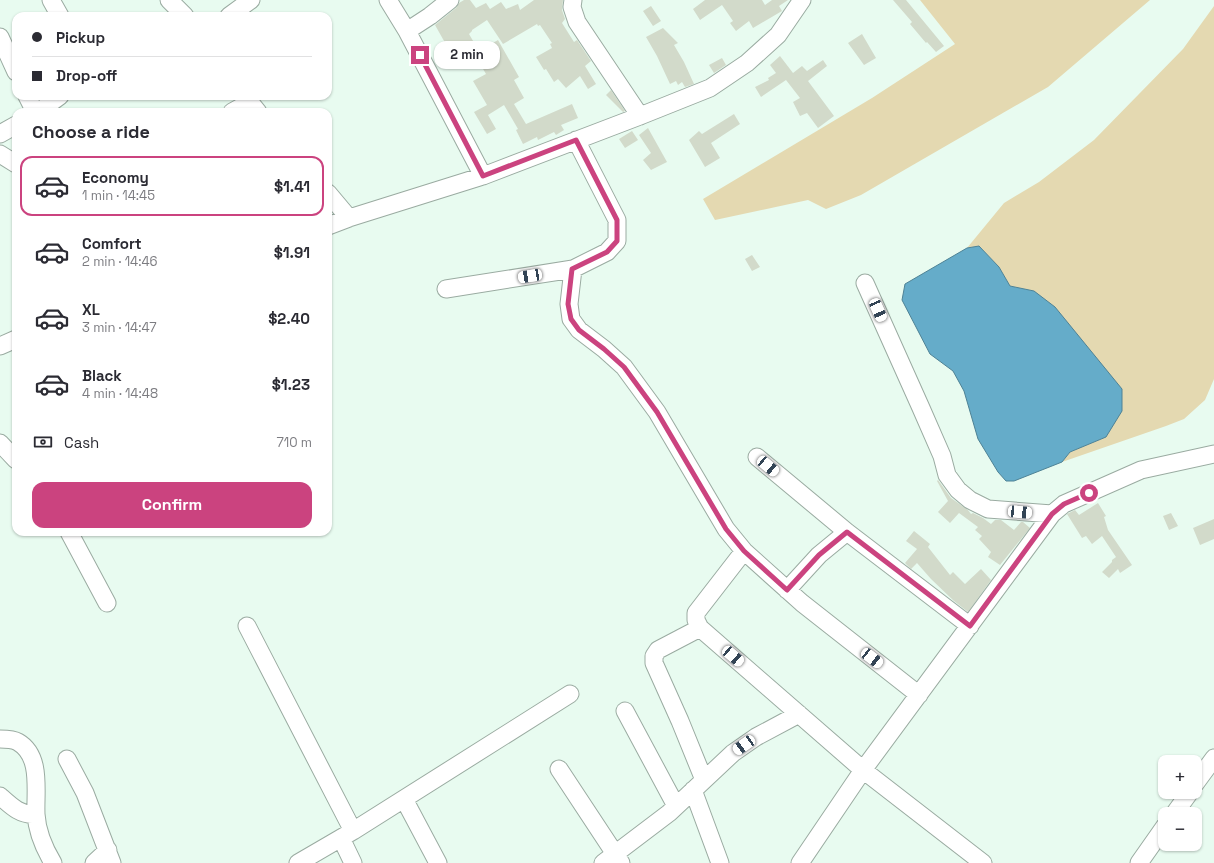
<!DOCTYPE html>
<meta charset="utf-8">
<style>
body{margin:0;font-family:"Space Grotesk",sans-serif;background:#f2f2f3;color:#2b2b33;height:100vh;display:flex;flex-direction:column;font-size:15px;white-space:nowrap}
*{box-sizing:border-box;margin:0}
p{font-size:13px;color:#7c7c81}
.icon{flex:none;width:22px;height:22px;fill:none;stroke:currentColor;stroke-width:2;stroke-linecap:round;stroke-linejoin:round}
.map{position:relative;flex:1;overflow:hidden}
.details{position:absolute;left:12px;top:108px;width:320px;height:428px;display:flex;flex-direction:column;background:#fff;border-radius:12px;box-shadow:0 1px 3px #0004}
.details>*{flex:none}
.guide{position:absolute;left:12px;top:12px;width:320px;height:88px;border-radius:12px;box-shadow:0 1px 3px #0004;display:grid;align-content:center;height:88px;padding:0 20px;background:#fff}
.buttons{position:absolute;left:1158px;top:755px;display:grid;gap:8px}
.buttons a{display:grid;place-items:center;width:44px;height:44px;border-radius:8px;background:#fff;box-shadow:0 1px 3px #0004;font-size:20px}
.end{position:absolute;width:18px;height:18px;margin:-9px;border:5px solid #cb437f;background:#fff;box-shadow:0 0 0 2px #fff}
.from{border-radius:50%}
.bubble{position:absolute;height:28px;border-radius:12px;background:#fff;box-shadow:0 1px 3px #0004;font-size:13px;font-weight:600;line-height:28px;text-align:center}
.car{position:absolute;width:12px;height:24px;margin:-12px -6px;border-radius:5px;box-shadow:0 0 3px 1px #0007;background:linear-gradient(#fff 24%,#345 0 40%,#fff 0 76%,#345 0 86%,#fff 0)}
.guide b{display:flex;align-items:center;gap:14px;height:38px;font-size:15px}
.guide b+b{border-top:1px solid #e1e1e2}
.guide i{width:10px;height:10px;background:#2b2b33}
ul{padding:0;list-style:none}
li{display:flex;align-items:center;gap:12px;height:60px;margin:0 8px 6px;padding:0 12px;border:2px solid transparent;border-radius:12px}
li div{flex:1}
li b{display:block;font-size:15px}
li em{font-style:normal;font-weight:600}
li.active{border-color:#cb437f}
li>.icon{width:36px;height:36px;stroke-width:1.5}
h2{padding:0 20px;font-size:18px;line-height:48px}
.pay{display:flex;align-items:center;gap:10px;height:44px;padding:0 20px;font-size:15px}
.pay p{margin-inline-start:auto}
.action{display:flex;gap:8px;margin-top:auto;padding:8px 20px}
.action a{flex:1;height:46px;border-radius:12px;background:#cb437f;color:#fff;font-size:16px;font-weight:600;line-height:46px;text-align:center}
.map>svg:first-child{display:block}
.green{fill:#e4d9b1}
.water{fill:#65acc9;stroke:#4e8295}
.building{fill:#d2daca}
.lines{fill:none;stroke-linecap:round;stroke-linejoin:round}
.minor-casing{stroke:#9aaba1;stroke-width:19}
.minor{stroke:#fff;stroke-width:17}
.route{stroke:#cb437f;stroke-width:5}
</style>
<div class="map">
<svg width="1214" height="863" viewBox="0 0 1214 863">
<rect width="100%" height="100%" fill="#e8fbf0"/>
<path class="green" d="M920,0h230l-102,87 -187,108 -35,14 -18,-9 -93,20 -12,-21 169,-101 83,-54z
M1214,6v373l-9,21 -21,19 -18,7 -104,36 8,-10 36,-15 -72,-146 -24,-5 -11,-19 -20,-21 -12,2 37,-45 35,-21 55,-42 89,-91z"/>
<path class="water" d="M979,246l20,21 11,19 24,5 21,16 67,82v22l-16,26 -36,15 -8,10 -48,19h-8l-8,-9 -20,-33 -14,-48 -11,-20 -23,-17 -28,-54 3,-16 62,-36z"/>
<path class="building" d="M464,0h6l6,8 10,-5 4,6 11,-7 5,7 12,-5 2,6 14,-10h29l-1,10 3,9 -3,4 12,19 3,-2 14,21 -6,5 11,18 -8,5 -8,-13 -14,12 -8,-9 -4,3 -8,-13 -2,1 -8,-13 16,-9 -2,-4 2,-1 -12,-18 -2,1 -1,-2 -34,20 -16,-24 -15,10v1l-3,3 10,17 19,-11 21,37 -5,3 10,18 -10,6 12,20 46,-20 6,14 -17,7 3,5 -8,5 -2,-3 -16,8 -1,-3 -14,7 -7,-14 2,-1 -14,-24 -16,10 8,14 -9,5 -13,-22 13,-7 -14,-24 13,-7 -10,-17 -9,5 -11,-18 -8,4 -13,-23 21,-17 3,-5z
M705,0h57l3,5 7,-5h16l-9,6 3,5 -29,17 -4,-7 -13,10 -6,-8 3,-2 -11,-16 -22,15 -7,-11z
M893,0h13l38,46 -8,6 -9,-10 -1,1 -16,-19 2,-2z
M651,6l10,15 -8,5 -10,-15z
M663,28l15,15 -4,2 10,17 10,22 -9,3 -3,-5 -4,3 -2,-4 -6,3 -13,-28 -11,-19z
M862,34l14,24 -12,7 -16,-22z
M780,56l13,17 9,-7 5,5 16,-11 4,6 -19,15 26,35 -16,12 -11,-15 -7,3 -7,-14 7,-4 -14,-18 -25,17 -6,-10 14,-7 -1,-2 8,-5 -6,-8z
M722,58l4,7 -12,8 -5,-8z
M611,90l14,21 -2,1 -17,-17z
M734,114l6,10 -29,19 9,15 -15,9 -16,-27 10,-9 3,3z
M648,128l19,34 -16,8 -8,-10 8,-7 -12,-18z
M632,131l6,9 -13,8 -6,-9z
M752,255l8,12 -8,4 -7,-12z
M938,480l13,18 17,12 3,4 2,-1 10,5 8,6 4,-4h6l13,10 7,-8h2l7,6 -30,37 -12,-8 3,-5 -12,-13 3,-3 -7,-6 3,-3 -19,-14 -9,10 -12,-11 10,-11 -11,-20z
M1098,503l8,13 -2,1 4,13 24,35 -12,8 -2,-4 -9,9 -7,-6 10,-10v-2l4,-3 -14,-21 -10,8 -6,-8 -4,2 -15,-24 8,-4 4,5z
M1171,513l7,13 -9,4 -6,-14z
M1214,519v20l-14,6 -7,-17z
M914,531l16,13 -2,3 22,28 3,-3 12,12 16,-15 10,11 -23,32 -14,-11 -23,-22 -14,-16 -6,6 -6,-6 12,-14 -11,-8z"/>
<g class="lines">
<defs>
<path id="minor" d="M51,0l9,16
M169,0l16,16
M388,0l19,31 76,145
M573,0l-1,7 5,15 63,94
M229,16l22,-16
M407,31l23,-15 20,-16
M0,37l16,35
M27,96l8,16
M245,96l13,16
M38,112l22,-16
M232,112l18,-10
M0,134l16,-9
M0,154l16,10
M328,193l21,25
M328,226l21,-8 134,-42 157,-60 70,-28 37,-25 31,-28 24,-35
M573,269l-4,35 2,15 8,11 25,19 20,18 33,45 69,117 18,22 58,52 117,92
M865,283l56,125 21,48 5,19 11,15 12,10 18,9 64,5
M446,289l127,-20 34,-17 10,-11v-21l-41,-80
M0,346l16,-7
M0,443l16,17
M757,457l90,75 123,94
M69,532l38,71
M744,551l-48,62v7l4,8 163,142 120,93
M787,590l32,-35 28,-23
M247,626l106,205
M700,628l-42,22 -4,6v7l26,58 24,59
M625,711l51,95
M0,739c6,0 13,0 18,3 24,14 17,49 18,72 1,18 8,34 17,49
M67,759l18,34 27,70
M559,769l62,94
M1195,784l19,-26
M693,790l27,73
M0,796c11,10 21,20 36,18
M404,799l34,64
M1174,814l16,-22
M341,838l12,25
M94,863l14,-13
M298,863l55,-32 217,-137
M603,863l66,-50 64,-60 23,-16 43,-23
M800,863l63,-93 189,-256 12,-10 77,-34 73,-16
M1139,863l26,-37"/>
</defs>
<use href="#minor" class="minor-casing"/>
<use href="#minor" class="minor"/>
</g>
<g class="lines">
<path class="route" d="M420,55l63,121 93,-36 41,80v21l-10,11 -35,17 -4,35 3,15 8,11 25,19 20,18 33,45 69,117 18,22 43,39 32,-35 28,-23 123,94 82,-112 12,-10 25,-11"/>
</g>
</svg>
<div class="buttons">
<a>+</a>
<a>−</a>
</div>
<i class="end from" style="left:1089px;top:493px"></i>
<i class="end" style="left:420px;top:55px"></i>
<div class="bubble" style="left:434px;top:41px;width:66px">2 min</div>
<i class="car" style="left:530px;top:276px;rotate:261deg"></i>
<i class="car" style="left:878px;top:310px;rotate:156deg"></i>
<i class="car" style="left:768px;top:466px;rotate:130deg"></i>
<i class="car" style="left:1020px;top:512px;rotate:95deg"></i>
<i class="car" style="left:733px;top:656px;rotate:131deg"></i>
<i class="car" style="left:872px;top:658px;rotate:128deg"></i>
<i class="car" style="left:744px;top:745px;rotate:235deg"></i>
<div class="guide">
<b><i class="from"></i>Pickup</b>
<b><i></i>Drop-off</b>
</div>
<section class="details">
<h2>Choose a ride</h2>
<ul>
<li class="active"><svg class="icon" aria-label="car" viewBox="0 0 24 24"><path d="M5 17H2v-5l4-1 3-4h7l3 4 3 1v5h-3M9 17h6M6 11h13"/><circle cx="7" cy="17" r="2"/><circle cx="17" cy="17" r="2"/></svg><div><b>Economy</b><p>1 min · 14:45</p></div><em>$1.41</em></li>
<li><svg class="icon" aria-label="car" viewBox="0 0 24 24"><path d="M5 17H2v-5l4-1 3-4h7l3 4 3 1v5h-3M9 17h6M6 11h13"/><circle cx="7" cy="17" r="2"/><circle cx="17" cy="17" r="2"/></svg><div><b>Comfort</b><p>2 min · 14:46</p></div><em>$1.91</em></li>
<li><svg class="icon" aria-label="car" viewBox="0 0 24 24"><path d="M5 17H2v-5l4-1 3-4h7l3 4 3 1v5h-3M9 17h6M6 11h13"/><circle cx="7" cy="17" r="2"/><circle cx="17" cy="17" r="2"/></svg><div><b>XL</b><p>3 min · 14:47</p></div><em>$2.40</em></li>
<li><svg class="icon" aria-label="car" viewBox="0 0 24 24"><path d="M5 17H2v-5l4-1 3-4h7l3 4 3 1v5h-3M9 17h6M6 11h13"/><circle cx="7" cy="17" r="2"/><circle cx="17" cy="17" r="2"/></svg><div><b>Black</b><p>4 min · 14:48</p></div><em>$1.23</em></li>
</ul>
<div class="pay"><svg class="icon" aria-label="cash" viewBox="0 0 24 24"><path d="M3 7h18v10H3z"/><circle cx="12" cy="12" r="2"/></svg>Cash<p>710 m</p></div>
<div class="action"><a>Confirm</a></div>
</section>
</div>
